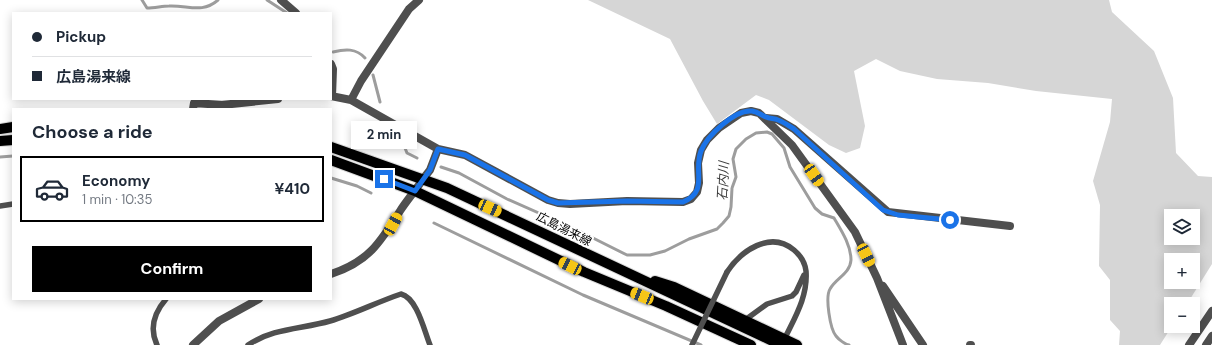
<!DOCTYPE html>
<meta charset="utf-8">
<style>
body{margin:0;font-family:"DM Sans","Noto Sans JP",sans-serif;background:#f6f6f7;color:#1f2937;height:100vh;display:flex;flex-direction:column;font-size:15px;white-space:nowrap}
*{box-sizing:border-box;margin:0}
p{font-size:13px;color:#747a83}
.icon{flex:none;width:22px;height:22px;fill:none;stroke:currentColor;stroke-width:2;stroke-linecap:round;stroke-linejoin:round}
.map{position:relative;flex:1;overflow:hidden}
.details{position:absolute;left:12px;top:108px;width:320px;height:192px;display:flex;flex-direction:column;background:#fff;border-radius:0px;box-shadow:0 2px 10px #0003}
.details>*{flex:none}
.guide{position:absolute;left:12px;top:12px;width:320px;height:88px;border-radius:0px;box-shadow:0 2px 10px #0003;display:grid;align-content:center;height:88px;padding:0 20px;background:#fff}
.tools{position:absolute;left:1164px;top:209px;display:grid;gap:8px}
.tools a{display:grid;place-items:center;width:36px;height:36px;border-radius:0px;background:#fff;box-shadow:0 2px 10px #0003;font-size:20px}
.end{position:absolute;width:18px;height:18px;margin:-9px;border:5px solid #1a73e8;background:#fff;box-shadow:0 0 0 2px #fff}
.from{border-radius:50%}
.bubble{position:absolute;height:28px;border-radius:0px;background:#fff;box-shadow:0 2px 10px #0003;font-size:13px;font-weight:700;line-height:28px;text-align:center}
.car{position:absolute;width:12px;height:24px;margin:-12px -6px;border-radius:5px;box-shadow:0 0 3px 1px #0007;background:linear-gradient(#f5c518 24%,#345 0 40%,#f5c518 0 76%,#345 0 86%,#f5c518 0)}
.guide b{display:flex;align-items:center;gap:14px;height:38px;font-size:15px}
.guide b+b{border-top:1px solid #e0e1e3}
.guide i{width:10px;height:10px;background:#1f2937}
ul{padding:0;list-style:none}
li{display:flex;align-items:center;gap:12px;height:66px;margin:0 8px 6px;padding:0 12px;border:2px solid #e0e1e3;border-radius:0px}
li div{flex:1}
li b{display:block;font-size:15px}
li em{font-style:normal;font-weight:700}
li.selected{border-color:#000}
li>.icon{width:36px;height:36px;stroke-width:1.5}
h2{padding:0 20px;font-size:18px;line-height:48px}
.action{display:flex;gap:8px;margin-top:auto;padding:8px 20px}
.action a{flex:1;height:46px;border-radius:0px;background:#000;color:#fff;font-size:16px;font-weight:700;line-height:46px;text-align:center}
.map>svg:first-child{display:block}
.green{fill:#d6d6d6;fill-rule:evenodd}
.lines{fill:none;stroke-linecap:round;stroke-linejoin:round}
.stream{stroke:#9d9d9d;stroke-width:3}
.primary-casing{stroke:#dbdbdb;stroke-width:12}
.service{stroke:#4f4f4f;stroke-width:5.5}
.minor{stroke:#4f4f4f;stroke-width:8}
.tertiary{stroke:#4f4f4f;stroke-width:8}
.primary{stroke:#000;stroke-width:10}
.service-bridge{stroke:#4f4f4f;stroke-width:5.5}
.route{stroke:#1a73e8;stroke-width:5}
.labels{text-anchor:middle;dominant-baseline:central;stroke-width:4;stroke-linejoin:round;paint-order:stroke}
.street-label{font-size:12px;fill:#000;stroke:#fff}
.water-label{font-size:13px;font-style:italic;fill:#3e3e3e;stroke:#fff}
</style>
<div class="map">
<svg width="1212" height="345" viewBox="0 0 1212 345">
<rect width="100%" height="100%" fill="#fff"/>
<path class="green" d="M588,0h521l3,12 42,39 19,47 3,55 22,23 14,1v87l-25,40h-16l1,22 -12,19h-41l1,-14 -10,-11v-40l-11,-14 1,-61 -7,-24 17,-59 2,-23 -76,-8 -48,-8 -51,-4 -37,-8 -24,-12 -22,12 11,55 -5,22 -14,5 -17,-8 -60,-45 -13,-5 -39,29 -14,-23 -33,-62zM1171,216h22v22h-22zM1171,260h22v22h-22z"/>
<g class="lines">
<path class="stream" d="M142,0l5,8c8,0 15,-2 22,-2 19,-1 33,8 49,-6
M267,0l20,13
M333,52c12,-3 23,-4 32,6
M373,75l7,27
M405,148l2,5 10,5
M0,157l13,-1
M441,167l18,6 48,26 68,30 52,26h23l15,-4 24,-12 28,-10 6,-6 6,-7 2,-9 1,-19 4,-11 -3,-18 3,-10 10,-10 10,-6 11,-1 5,2 12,14 6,19 25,41 7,6 12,4c7,12 17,27 17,42 -1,14 -15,18 -21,29 -5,8 0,40 6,47 3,4 9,8 13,9
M331,178l26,8 14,7
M434,223l149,72 118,50"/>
<defs>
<path id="primary" d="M0,129l13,-2
M0,141l13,-1
M331,147l116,41 334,157
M331,160l84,31 169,81 82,34 85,39
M655,281l19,6 123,58"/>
</defs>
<use href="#primary" class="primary-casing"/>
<path class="service" d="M0,206l13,-2
M727,272c14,-21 43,-42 67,-22 6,5 11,13 12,21 2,25 -11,46 -21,67
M745,320l22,-16 25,-8 4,-4 8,-17
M157,345c-8,-17 -3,-32 9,-46
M248,345c25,-17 54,-16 82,-24 24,-7 47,-19 71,-27 16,4 23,36 29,51"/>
<path class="minor" d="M281,0l15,13
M331,64l2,5 -1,27
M331,96l20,4 87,49 27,6 83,45 10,3 12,1 57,-3 56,1 8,-3 6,-7 2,-9 -1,-20 3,-13 6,-10 12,-12 22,-15 10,-2 8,2 33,32 63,87 22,46 26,67
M351,100l10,-19 48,-72 10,-9
M193,109l1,-6 28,2 56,-6
M766,118l11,1 17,10 94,83 122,14
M423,179l7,-9 8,-21
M883,286l40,59
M970,345h1"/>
<path class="tertiary" d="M331,274c37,-12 49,-31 69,-63 7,-11 16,-21 23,-32
M193,345l26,-24 40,-22
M1189,345l23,-34
M1206,345l6,-9"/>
<use href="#primary" class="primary"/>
<path class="service-bridge" d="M692,345l35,-73"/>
</g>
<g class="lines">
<path class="route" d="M384,179l31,12 15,-21 8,-21 27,6 83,45 10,3 69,-2 56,1c26,-11 10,-30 18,-51 6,-15 34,-42 51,-40 6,1 9,4 14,6 4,2 9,1 12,3 6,2 11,6 16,9l89,81 15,5 52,5"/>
</g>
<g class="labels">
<g class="street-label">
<text transform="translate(564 229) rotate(27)">広島湯来線</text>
</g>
<g class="water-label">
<text transform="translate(723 181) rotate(-87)">石内川</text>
</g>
</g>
</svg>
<div class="tools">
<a><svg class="icon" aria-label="layers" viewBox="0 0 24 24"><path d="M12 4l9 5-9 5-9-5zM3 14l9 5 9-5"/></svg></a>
<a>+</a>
<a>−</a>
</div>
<i class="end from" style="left:950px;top:220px"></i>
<i class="end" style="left:384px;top:179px"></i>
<div class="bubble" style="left:351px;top:121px;width:66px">2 min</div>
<i class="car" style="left:814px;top:175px;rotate:145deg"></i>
<i class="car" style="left:490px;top:208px;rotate:114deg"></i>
<i class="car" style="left:393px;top:224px;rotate:29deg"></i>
<i class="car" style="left:866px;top:255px;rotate:154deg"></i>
<i class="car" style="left:570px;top:266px;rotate:296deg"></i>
<i class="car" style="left:642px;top:296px;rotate:292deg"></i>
<div class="guide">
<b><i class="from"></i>Pickup</b>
<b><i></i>広島湯来線</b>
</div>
<section class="details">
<h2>Choose a ride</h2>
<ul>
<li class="selected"><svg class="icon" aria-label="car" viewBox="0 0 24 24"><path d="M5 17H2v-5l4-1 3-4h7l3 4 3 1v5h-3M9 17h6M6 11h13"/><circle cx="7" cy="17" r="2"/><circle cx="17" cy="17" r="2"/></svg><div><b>Economy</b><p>1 min · 10:35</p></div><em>¥410</em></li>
</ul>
<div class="action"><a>Confirm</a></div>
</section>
</div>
